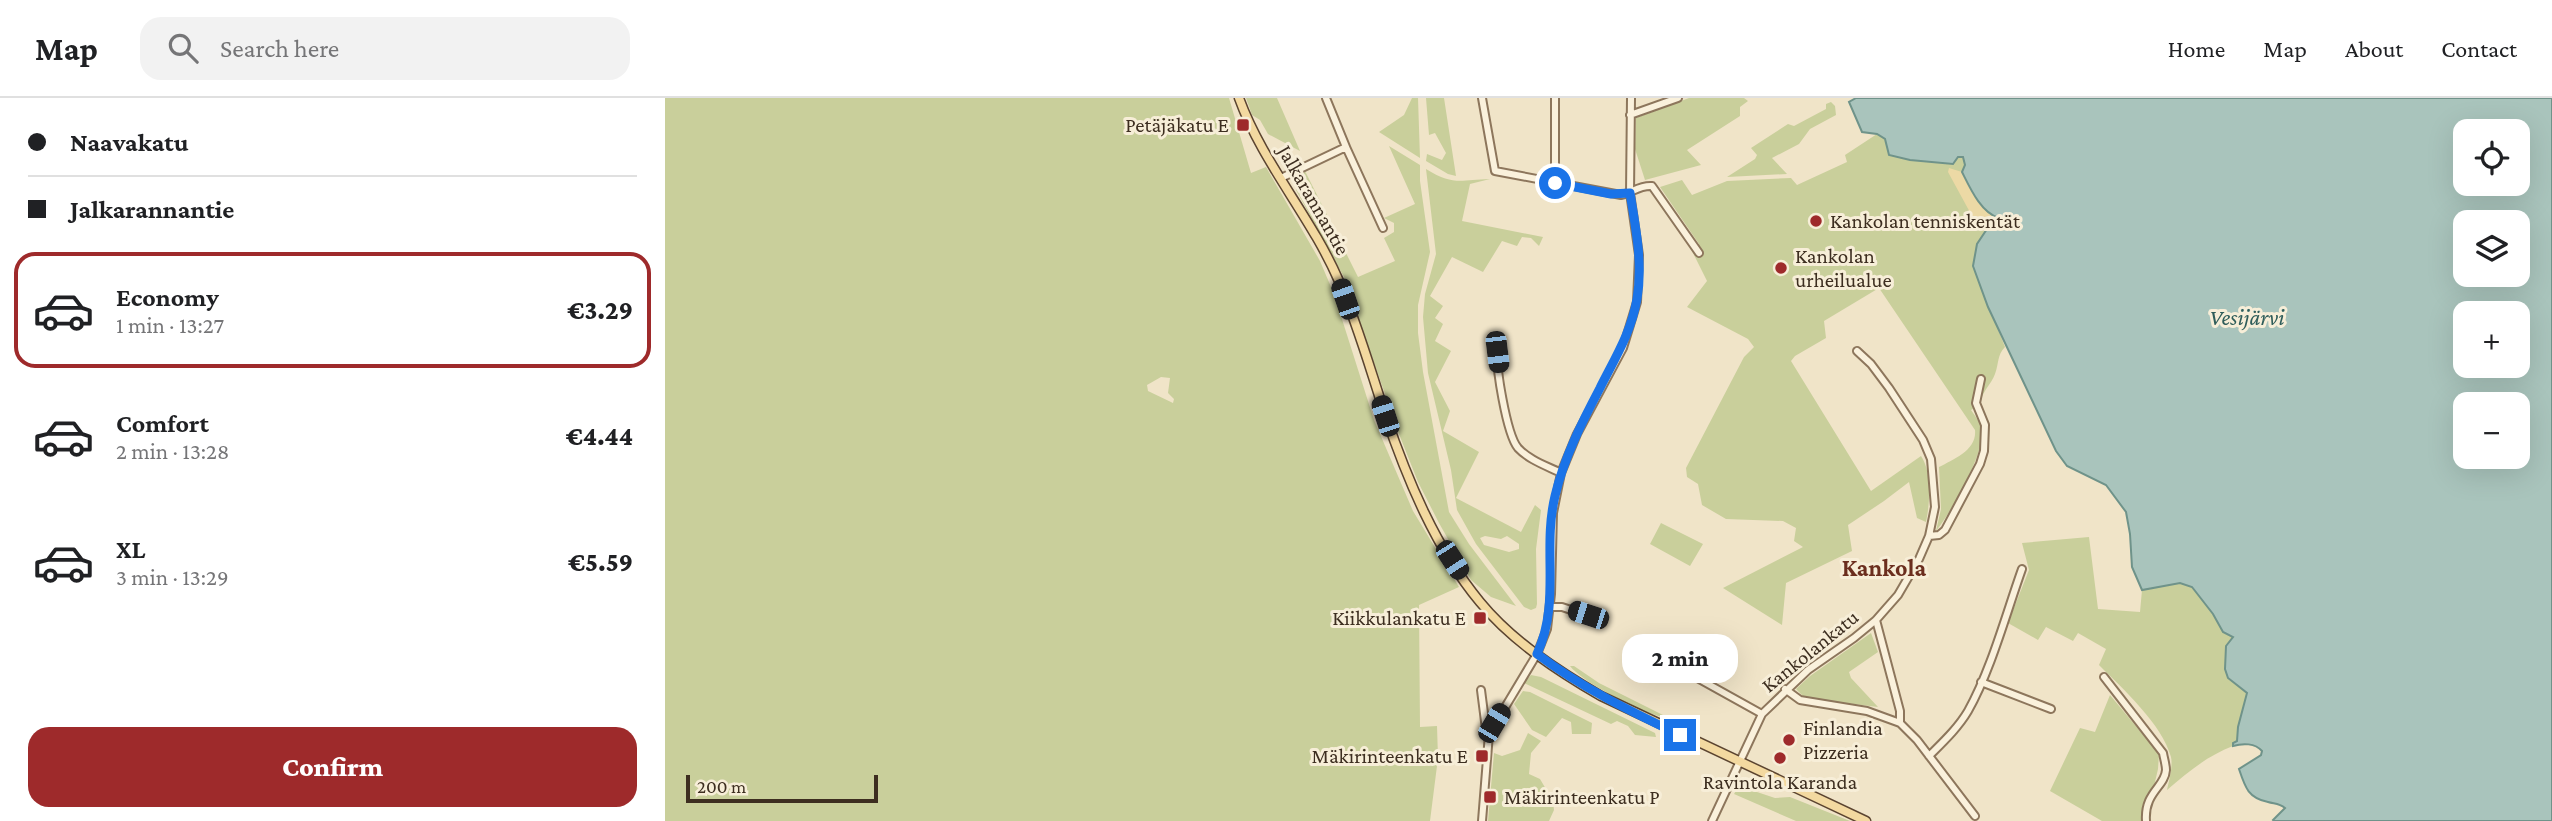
<!DOCTYPE html>
<meta charset="utf-8">
<style>
body{margin:0;font-family:"Crimson Pro",serif;background:#f2f2f2;color:#202124;height:100vh;display:flex;flex-direction:column;font-size:26px;white-space:nowrap}
*{box-sizing:border-box;margin:0}
p{font-size:23px;color:#757577}
.icon{flex:none;width:38px;height:38px;fill:none;stroke:currentColor;stroke-width:2;stroke-linecap:round;stroke-linejoin:round}
.map{position:relative;flex:1;overflow:hidden}
.panel{display:flex;flex-direction:column;background:#fff;width:665px}
.panel>*{flex:none}
.top-card{display:grid;align-content:center;height:154px;padding:0 28px;background:#fff}
.tools{position:absolute;left:1788px;top:21px;display:grid;gap:14px}
.tools a{display:grid;place-items:center;width:77px;height:77px;border-radius:14px;background:#fff;box-shadow:0 7px 28px #0002;font-size:35px}
.scale{position:absolute;left:21px;bottom:18px;width:192px;box-sizing:border-box;padding-left:7px;border:4px solid #3d2e20;border-top:0;font-size:19px;line-height:24px;white-space:nowrap;color:#3d2e20;-webkit-text-stroke:5px #f7eed8;paint-order:stroke}
.end{position:absolute;width:32px;height:32px;margin:-16px;border:9px solid #1a73e8;background:#fff;box-shadow:0 0 0 4px #fff}
.from{border-radius:50%}
.bubble{position:absolute;height:49px;border-radius:21px;background:#fff;box-shadow:0 7px 28px #0002;font-size:23px;font-weight:800;line-height:49px;text-align:center}
.car{position:absolute;width:21px;height:42px;margin:-21px -10px;border-radius:9px;box-shadow:0 0 5px 2px #0007;background:linear-gradient(#222 24%,#8ab4d8 0 40%,#222 0 76%,#8ab4d8 0 86%,#222 0)}
.top-card b{display:flex;align-items:center;gap:24px;height:66px;font-size:26px}
.top-card b+b{border-top:2px solid #e0e0e0}
.top-card i{width:18px;height:18px;background:#202124}
ul{padding:0;list-style:none}
li{display:flex;align-items:center;gap:21px;height:116px;margin:0 14px 10px;padding:0 14px;border:4px solid transparent;border-radius:21px}
li div{flex:1}
li b{display:block;font-size:26px}
li em{font-style:normal;font-weight:800}
li.on{border-color:#9e2a2b}
li>.icon{width:63px;height:63px;stroke-width:1.5}
.cta{display:flex;gap:14px;margin-top:auto;padding:14px 28px}
.cta a{flex:1;height:80px;border-radius:21px;background:#9e2a2b;color:#fff;font-size:28px;font-weight:800;line-height:80px;text-align:center}
header{display:flex;align-items:center;gap:42px;box-sizing:border-box;height:98px;padding:0 35px;background:#fff;border-bottom:2px solid #e0e0e0}
header strong{font-size:33px}
nav{display:flex;gap:38px;margin-inline-start:auto;font-size:24px}
.search{width:490px;height:63px;background:#f2f2f2;display:flex;align-items:center;gap:18px;box-sizing:border-box;padding:0 24px;border-radius:21px;color:#757577;font-size:26px}
main{display:flex;flex:1;min-height:0}
.map>svg:first-child{display:block}
.green{fill:#c9cf9b;fill-rule:evenodd}
.sand{fill:#ecd9a5}
.water{fill:#a9c4bc;stroke:#6f938a;stroke-width:2;fill-rule:evenodd}
.lines{fill:none;stroke-linecap:round;stroke-linejoin:round}
.minor-casing{stroke:#8d765c;stroke-width:10}
.major-casing{stroke:#5b4430;stroke-width:11}
.minor{stroke:#faf1dc;stroke-width:6}
.major{stroke:#f3d9a0;stroke-width:8}
.route{stroke:#1a73e8;stroke-width:9}
.poi-dot{fill:#9e2a2b;stroke:#f7eed8;stroke-width:2.5}
.labels{text-anchor:middle;dominant-baseline:central;stroke-width:6;stroke-linejoin:round;paint-order:stroke}
.poi-label{font-size:21px;fill:#3d2e20;stroke:#f7eed8;text-anchor:start}
.street-label{font-size:21px;fill:#3d2e20;stroke:#f7eed8}
.water-label{font-size:23px;font-style:italic;fill:#2f5d5a;stroke:#f7eed8}
.quarter-label{font-size:24px;font-weight:bold;fill:#6b2e1e;stroke:#f7eed8}
</style>
<header>
<strong>Map</strong>
<div class="search"><svg class="icon" aria-label="search" viewBox="0 0 24 24"><circle cx="10" cy="10" r="6"/><path d="M15 15l6 6"/></svg>Search here</div>
<nav><a>Home</a><a>Map</a><a>About</a><a>Contact</a></nav>
</header>
<main>
<section class="panel">
<div class="top-card">
<b><i class="from"></i>Naavakatu</b>
<b><i></i>Jalkarannantie</b>
</div>
<ul>
<li class="on"><svg class="icon" aria-label="car" viewBox="0 0 24 24"><path d="M5 17H2v-5l4-1 3-4h7l3 4 3 1v5h-3M9 17h6M6 11h13"/><circle cx="7" cy="17" r="2"/><circle cx="17" cy="17" r="2"/></svg><div><b>Economy</b><p>1 min · 13:27</p></div><em>€3.29</em></li>
<li><svg class="icon" aria-label="car" viewBox="0 0 24 24"><path d="M5 17H2v-5l4-1 3-4h7l3 4 3 1v5h-3M9 17h6M6 11h13"/><circle cx="7" cy="17" r="2"/><circle cx="17" cy="17" r="2"/></svg><div><b>Comfort</b><p>2 min · 13:28</p></div><em>€4.44</em></li>
<li><svg class="icon" aria-label="car" viewBox="0 0 24 24"><path d="M5 17H2v-5l4-1 3-4h7l3 4 3 1v5h-3M9 17h6M6 11h13"/><circle cx="7" cy="17" r="2"/><circle cx="17" cy="17" r="2"/></svg><div><b>XL</b><p>3 min · 13:29</p></div><em>€5.59</em></li>
</ul>
<div class="cta"><a>Confirm</a></div>
</section>
<div class="map">
<svg width="1887" height="723" viewBox="0 0 1887 723">
<rect width="100%" height="100%" fill="#f0e4c8"/>
<path class="green" d="M0,0h564l22,75 15,-6 54,94 14,33 40,126 39,91 46,76 -40,18 1,122 17,-1 1,32 -8,63h-765zM496,279l9,1 -2,15 6,6 -1,4 -25,-12 -1,-6z
M581,0h31l23,53 -32,-17 -8,-14 -8,-5z
M747,0h6l2,60 -41,-26 25,-17z
M761,0h18l12,78 -8,-2 -22,-13 1,-7 15,6 4,-7 -11,-20 -6,2z
M1024,0h55l4,3 -8,6v9l-53,34 14,15 -56,15 -10,-31 1,-31z
M1166,4l4,4 1,9 -26,14 -11,15 -27,14 15,16 -60,3 28,-18 2,-4 -6,-7 37,-24 6,2 32,-17v-5z
M1212,36l8,5 5,16 20,5 42,4 6,-7h5l2,8 35,54 -27,47 32,81c-8,8 -6,16 -10,27 -4,11 -14,18 -15,31l-9,5c4,6 9,12 11,20 4,21 -32,84 -46,101l5,-22 -2,-42c15,-8 38,-17 36,-37l-96,-142 -55,33 2,17 -31,18 -4,5 80,130 50,-35c11,16 9,47 5,66l-9,-4 -8,-36 -25,19 -36,24 4,26 -66,32 -4,42 -59,-37 80,-41 -9,-6 2,-13 -13,-7 -57,-2 -24,-14 -4,-21 -11,-7 -1,-9 58,-111 10,-10 -6,-8 -61,-32 20,-26 -16,-32 8,-5 -39,-57 22,-7 10,15 35,-14 64,-3 6,7 50,-23 -2,-7z
M724,48l31,19v16l10,71 -12,53v28l5,39 26,140 20,32 47,62 -25,-9 -20,-17 -32,-57 -21,-41 -19,-48 -55,-157 -48,-87 1,-13 8,-6 53,106 37,-16 -11,-23 10,-6v-9l-10,-5 31,-14z
M761,71c28,17 33,11 64,10l-20,5 -8,37 81,16 -4,9 -8,-8 -9,-1 -5,9 -15,-5 -19,31 -31,-15 -22,39 13,10 -8,12 8,6 -8,17 16,10 -16,31 15,29 -7,20 36,21 -23,46 65,34 14,-27 6,5 -5,39 1,55 -1,4 -5,2 -7,-3 -48,-63 -19,-34 -6,-40 -23,-97 -5,-56 2,-23 11,-40zM820,438l16,3 6,-3 12,8v5l-10,3 -25,-7 -4,-7z
M996,425l42,21 -13,22 -40,-22z
M1424,439l9,72 42,3 2,-22 38,-7 12,4 21,27 10,18 11,5 -6,41 19,15 -9,34 -1,14 -4,2v3c-26,10 -45,26 -66,44 2,-9 6,-24 4,-33 -9,-33 -48,-68 -72,-92l7,-16 -28,-16 -5,8 -27,-14 -8,13 -30,-17 21,-53 -7,-27z
M1206,535l7,19 -29,20 2,6 27,29 -73,-9 -9,-9 14,-13z
M905,568h4l25,17 64,32v2c-21,-4 -81,-35 -93,-51z
M866,577l10,2 114,56 1,4 -21,-2 -7,-9 -11,-5 -6,3 -87,-41z
M858,593l7,1 62,31 -1,11h-19l-1,-12 -9,-4 -16,19 -14,-7 -18,-26z
M1445,597l49,59 -1,15 -12,52h-44l-52,-30 30,-63 15,4z
M863,635l13,8 -10,12 -2,21 11,5 13,22 1,9 -5,11h-61l6,-68 8,3 18,-6z
M1074,688l36,12 15,-1 60,24h-54l-62,-27z"/>
<path class="sand" d="M1284,70l13,4 24,39 6,5 -14,6 -6,-6 -24,-44z"/>
<path class="water" d="M1191,0h696v723h-278l-1,-1 12,-12c-6,-5 -10,-4 -17,-6 -20,-4 -23,-15 -29,-33l22,-14 1,-4c-7,-8 -19,-8 -29,-5v-3l4,-2 1,-14 9,-34 -19,-15 -3,-9 1,-23 7,-9 -10,-5 -10,-18 -21,-27 -12,-4 -38,7 -10,-23 -2,-33 -4,-22 -20,-27 -39,-19 -11,-15 -68,-144 -15,-41 4,-22 14,-21 8,-5c-18,-5 -29,-30 -37,-46l3,-7 -2,-8h-5l-5,7 -43,-4 -21,-5 -4,-16 -8,-5 -15,-2 -13,-30zM1853,33v53h-52v-53zM1853,124v53h-52v-53zM1801,215h52v53h-52zM1801,306h52v53h-52z"/>
<g class="lines">
<defs>
<path id="minor" d="M817,0l13,73 126,24c11,-2 18,-10 31,-9l47,67
M890,0v85
M965,17l48,-17
M681,49l37,81
M616,80l65,-31 -20,-49
M833,247c-4,18 9,90 20,103 11,12 29,18 43,25
M1264,438l10,-1 6,-5 35,-66 4,-13 1,-26 -9,-22 5,-24
M885,509h12l36,12
M1211,522l24,91v12
M1025,576l72,40
M1439,579l59,76c1,6 3,12 3,17 -1,17 -22,22 -20,51
M1316,584l70,27
M1120,591l15,11 67,11 33,12 17,17 58,76
M816,592l6,47
M1264,658c14,-14 29,-28 39,-45 23,-41 38,-97 54,-142
M817,723l7,-87 48,-80 10,-25 4,-35 2,-81 8,-40 16,-39 46,-86 14,-46 2,-47 -9,-62 1,-95
M1047,723l50,-107 46,-44 46,-32 22,-18 22,-25 21,-36 10,-23 6,-29 -4,-48 -8,-19 -34,-52 -18,-24 -14,-13"/>
<path id="major" d="M574,0c23,64 72,119 99,181 19,43 32,90 47,135 22,65 51,135 95,188 32,39 78,69 121,94l265,125"/>
</defs>
<use href="#minor" class="minor-casing"/>
<use href="#major" class="major-casing"/>
<use href="#minor" class="minor"/>
<use href="#major" class="major"/>
</g>
<g class="lines">
<path class="route" d="M890,85l56,11 19,-1c6,36 13,71 7,106 -6,34 -22,59 -37,89 -18,34 -36,70 -45,108 -13,54 6,106 -18,158 45,34 93,57 143,81"/>
</g>
<g class="poi-dot">
<rect x="571" y="20" width="14" height="14" rx="3.5"/>
<circle cx="1151" cy="123" r="7"/>
<circle cx="1116" cy="170" r="7"/>
<rect x="808" y="513" width="14" height="14" rx="3.5"/>
<circle cx="1124" cy="642" r="7"/>
<rect x="810" y="651" width="14" height="14" rx="3.5"/>
<circle cx="1115" cy="660" r="7"/>
<rect x="818" y="692" width="14" height="14" rx="3.5"/>
</g>
<g class="labels">
<g class="poi-label">
<text x="564" y="27" text-anchor="end">Petäjäkatu E</text>
<text x="1165" y="123">Kankolan tenniskentät</text>
<text x="1130" y="158">Kankolan<tspan x="1130" dy="24">urheilualue</tspan></text>
<text x="801" y="520" text-anchor="end">Kiikkulankatu E</text>
<text x="1138" y="630">Finlandia<tspan x="1138" dy="24">Pizzeria</tspan></text>
<text x="803" y="658" text-anchor="end">Mäkirinteenkatu E</text>
<text x="1115" y="684" text-anchor="middle">Ravintola Karanda</text>
<text x="839" y="699">Mäkirinteenkatu P</text>
</g>
<g class="street-label">
<text transform="translate(649 102) rotate(60)">Jalkarannantie</text>
<text transform="translate(1145 553) rotate(-39)">Kankolankatu</text>
</g>
<g class="water-label">
<text x="1582" y="219">Vesijärvi</text>
</g>
<g class="quarter-label">
<text x="1219" y="469">Kankola</text>
</g>
</g>
</svg>
<div class="tools">
<a><svg class="icon" aria-label="locate" viewBox="0 0 24 24"><circle cx="12" cy="12" r="6"/><path d="M12 2v4M12 18v4M2 12h4M18 12h4"/></svg></a>
<a><svg class="icon" aria-label="layers" viewBox="0 0 24 24"><path d="M12 4l9 5-9 5-9-5zM3 14l9 5 9-5"/></svg></a>
<a>+</a>
<a>−</a>
</div>
<div class="scale">200 m</div>
<i class="end from" style="left:890px;top:85px"></i>
<i class="end" style="left:1015px;top:637px"></i>
<div class="bubble" style="left:957px;top:536px;width:116px">2 min</div>
<i class="car" style="left:680px;top:201px;rotate:341deg"></i>
<i class="car" style="left:832px;top:254px;rotate:173deg"></i>
<i class="car" style="left:720px;top:318px;rotate:342deg"></i>
<i class="car" style="left:787px;top:462px;rotate:147deg"></i>
<i class="car" style="left:923px;top:517px;rotate:288deg"></i>
<i class="car" style="left:829px;top:625px;rotate:31deg"></i>
</div>
</main>
